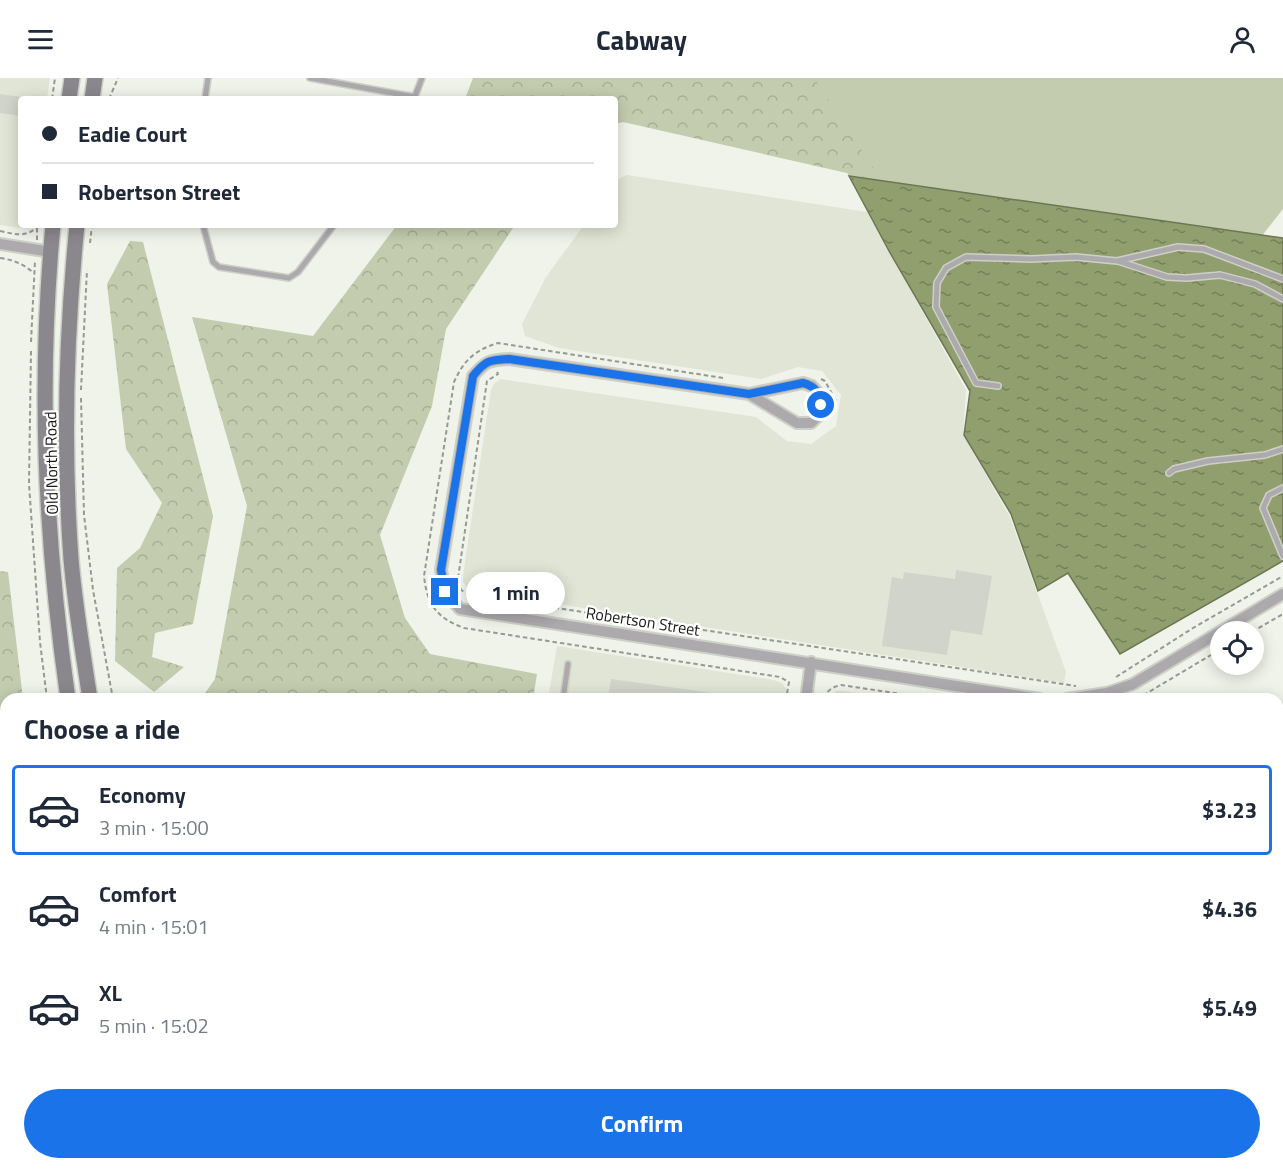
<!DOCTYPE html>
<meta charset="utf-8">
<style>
body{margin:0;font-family:"Titillium Web",sans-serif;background:#f2f2f3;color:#1f2937;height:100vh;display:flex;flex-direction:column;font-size:22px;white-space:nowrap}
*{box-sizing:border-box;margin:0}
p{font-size:20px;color:#747a83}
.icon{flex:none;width:33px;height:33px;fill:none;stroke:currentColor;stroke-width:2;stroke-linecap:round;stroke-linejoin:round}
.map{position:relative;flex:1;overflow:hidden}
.details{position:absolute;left:0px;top:615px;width:1284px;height:477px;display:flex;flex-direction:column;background:#fff;border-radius:18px 18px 0 0;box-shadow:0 3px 15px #0003}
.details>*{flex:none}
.hud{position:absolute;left:18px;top:18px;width:600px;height:132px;border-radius:6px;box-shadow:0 3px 15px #0003;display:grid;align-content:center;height:132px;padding:0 24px;background:#fff}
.buttons{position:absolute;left:1210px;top:543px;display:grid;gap:12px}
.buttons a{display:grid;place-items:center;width:54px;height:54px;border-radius:50%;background:#fff;box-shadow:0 3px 15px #0003;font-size:30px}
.end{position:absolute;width:27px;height:27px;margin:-14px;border:8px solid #1a73e8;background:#fff;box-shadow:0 0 0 3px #fff}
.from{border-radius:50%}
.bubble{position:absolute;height:42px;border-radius:21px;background:#fff;box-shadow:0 3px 15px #0003;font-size:20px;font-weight:700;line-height:42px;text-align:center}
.hud b{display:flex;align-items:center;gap:21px;height:57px;font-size:22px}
.hud b+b{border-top:2px solid #e0e1e3}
.hud i{width:15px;height:15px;background:#1f2937}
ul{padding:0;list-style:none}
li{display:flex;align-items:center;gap:18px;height:90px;margin:0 12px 9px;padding:0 12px;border:3px solid transparent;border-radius:6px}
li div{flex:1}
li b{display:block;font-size:22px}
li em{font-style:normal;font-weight:700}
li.active{border-color:#1a73e8}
li>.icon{width:54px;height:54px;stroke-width:1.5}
h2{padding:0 24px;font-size:27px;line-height:72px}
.primary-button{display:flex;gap:12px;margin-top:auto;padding:12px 24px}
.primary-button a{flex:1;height:69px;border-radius:36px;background:#1a73e8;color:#fff;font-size:24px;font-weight:700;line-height:69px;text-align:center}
header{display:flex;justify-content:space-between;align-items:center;height:78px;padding:0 24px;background:#fff;font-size:27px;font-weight:700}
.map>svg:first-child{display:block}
.built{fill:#e0e5d5}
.grass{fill:#c3ccae}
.forest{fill:url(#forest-crowns)}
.water{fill:url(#water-ripples);stroke:#6d7654;stroke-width:1.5}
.building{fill:#d1d4ca}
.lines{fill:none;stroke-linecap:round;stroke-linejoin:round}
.service-casing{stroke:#cdd0c7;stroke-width:8}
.minor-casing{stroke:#cdd0c7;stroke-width:14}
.tertiary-casing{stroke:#cdd0c7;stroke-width:16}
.secondary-casing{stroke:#cdd0c7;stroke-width:18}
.path{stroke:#979992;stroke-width:2;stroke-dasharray:4.5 3;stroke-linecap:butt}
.service{stroke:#adaaae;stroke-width:5}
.minor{stroke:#adaaae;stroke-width:10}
.tertiary{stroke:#adaaae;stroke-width:14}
.secondary{stroke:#8b888d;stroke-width:15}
.route{stroke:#1a73e8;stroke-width:8}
.labels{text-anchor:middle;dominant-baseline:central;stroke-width:4.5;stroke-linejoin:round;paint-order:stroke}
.street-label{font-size:16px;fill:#181916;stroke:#fff}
</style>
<header><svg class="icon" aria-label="menu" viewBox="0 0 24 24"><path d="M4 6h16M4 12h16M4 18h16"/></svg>Cabway<svg class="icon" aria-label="person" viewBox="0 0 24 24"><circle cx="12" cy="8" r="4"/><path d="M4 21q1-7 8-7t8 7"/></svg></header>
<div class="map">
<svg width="1283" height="1092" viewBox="0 0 1283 1092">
<defs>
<pattern id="forest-crowns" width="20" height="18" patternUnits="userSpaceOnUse" patternTransform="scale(1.5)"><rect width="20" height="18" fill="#c3ccae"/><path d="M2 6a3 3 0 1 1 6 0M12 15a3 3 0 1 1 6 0" fill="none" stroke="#a7af95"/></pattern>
<pattern id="water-ripples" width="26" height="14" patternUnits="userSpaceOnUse" patternTransform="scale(1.5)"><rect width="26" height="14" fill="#919e6e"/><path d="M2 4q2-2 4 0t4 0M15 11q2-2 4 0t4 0" fill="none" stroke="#758059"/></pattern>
</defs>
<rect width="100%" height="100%" fill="#f0f3e9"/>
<path class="built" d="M0,0h50l-3,21h-26v126h6l-6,3 -21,-3z
M627,97l240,37 99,178 -3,45 46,80 57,157 -2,11 -590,-92 -6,-3 -5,-6v-7l28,-185 3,-6 6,-5 256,38 31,24 24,3 25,-18 5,-31 -19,-24 -24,-4 -37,12 -202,-31 -34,-12 -3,-12 24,-47 38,-52h31v-41l5,-6z
M557,568l217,34 8,3 4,6v10h-238z
M836,613h7l54,8h-68z
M1278,1081l5,1v10h-420l1,-6h414z
M221,1086h491l-1,6h-489z
M756,1086h103l-1,6h-103z"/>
<path class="grass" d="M797,0h486v131l-22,28 -412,-61z"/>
<path class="forest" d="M473,0h341l68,103 -259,-59 -8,2v-25h-150z
M397,147h118l-69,104 -14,77 -52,129 25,83 25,36 107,20 -4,25h-332l14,-20 32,-173 -55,-189 121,19z
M130,163l13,1 70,274 -20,108 -38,9 -3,24 32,10 -30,25 -39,-31 2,-93 23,-20 22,-45 -36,-54 -19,-165z
M0,493l8,1 15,127h-17v165l-6,-1z"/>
<path class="water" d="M849,98l434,62v323l-163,93 -52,-81 -30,18 -27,-77 -47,-79 6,-44 -81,-140z"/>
<path class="building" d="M0,16l21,3v19l-21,-3z
M956,492l36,6 -10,59 -31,-5 -4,25 -65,-9 10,-69 11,2 1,-7 51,7z
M611,601l102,14v6h-105z"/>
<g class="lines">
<defs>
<path id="service" d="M310,0l105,19
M205,21l3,-21
M414,21l8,-21
M203,147l10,37 6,5 70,11 9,-6 36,-47
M1118,183l49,16 20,1 33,-3 35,9 28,15
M998,308l-22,-3 -40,-76 1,-24 9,-15 20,-11 65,2 45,-2 41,4 61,-14 26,2 79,30
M1169,395l5,-4 34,-8 57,-6 18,-6
M1283,410l-14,7 -6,13 20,48
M563,621l5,-35
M239,1086l1,6
M690,1092l1,-6"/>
<path id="minor" d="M0,166l51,8
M749,316l48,29h14l7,-7 2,-6 -1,-16 -7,-8 -9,-3 -54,11 -240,-35c-20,1 -23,2 -36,17l-32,194 4,22 15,17 580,90
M806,621l5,-37
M1067,621l40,-6 26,-9 150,-90
M733,1092l1,-6"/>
<path id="tertiary" d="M0,823l6,1
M0,853h6
M1278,1064h5"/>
<path id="secondary" d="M69,21l3,-21
M92,21l3,-21
M53,147c-15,161 -8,314 15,474
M77,147c-11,110 -14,223 -6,334 4,47 12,94 19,140
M161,1086v6
M184,1086v6"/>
</defs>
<use href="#service" class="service-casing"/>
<use href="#minor" class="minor-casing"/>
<use href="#tertiary" class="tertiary-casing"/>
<use href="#secondary" class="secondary-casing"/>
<path class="path" d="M52,21l3,-21
M109,21l9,-21
M0,153c14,3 26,7 37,-4
M37,162v-15
M90,165l2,-18
M0,180c14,2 23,6 34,15
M31,264l4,-81
M31,273l-2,133 11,158 7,57
M497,294l1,2 -11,7 -29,197 3,12 9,5 606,91
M723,300l-225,-35c-23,7 -34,17 -44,39l-30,194c3,29 13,42 40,52l316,49 9,5 -3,17
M821,301l4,2 11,20
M81,312l6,-120
M81,320l3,117 9,75 20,109
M1252,554l31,-18
M1116,599l77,-49 90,-52
M825,621c1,-9 8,-12 16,-14l94,14
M1137,621l84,-50
M0,799l6,1
M1278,1037l5,1
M135,1086l1,6
M207,1086l1,6
M717,1092l1,-6"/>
<use href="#service" class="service"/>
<use href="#minor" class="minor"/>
<use href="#tertiary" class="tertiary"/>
<use href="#secondary" class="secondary"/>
</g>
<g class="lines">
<path class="route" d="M445,514l-4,-22 32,-194c13,-16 16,-16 36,-17l240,35 54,-11c12,3 17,10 18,22"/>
</g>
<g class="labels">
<g class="street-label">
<text transform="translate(51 385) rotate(-91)">Old North Road</text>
<text transform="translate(643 543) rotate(9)">Robertson Street</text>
</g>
</g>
</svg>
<div class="buttons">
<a><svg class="icon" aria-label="locate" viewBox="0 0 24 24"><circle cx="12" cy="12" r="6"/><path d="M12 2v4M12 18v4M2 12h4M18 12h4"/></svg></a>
</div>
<i class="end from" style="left:821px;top:327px"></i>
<i class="end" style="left:445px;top:514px"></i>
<div class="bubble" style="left:466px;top:494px;width:99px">1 min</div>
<div class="hud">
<b><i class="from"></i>Eadie Court</b>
<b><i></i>Robertson Street</b>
</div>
<section class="details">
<h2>Choose a ride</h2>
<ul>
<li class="active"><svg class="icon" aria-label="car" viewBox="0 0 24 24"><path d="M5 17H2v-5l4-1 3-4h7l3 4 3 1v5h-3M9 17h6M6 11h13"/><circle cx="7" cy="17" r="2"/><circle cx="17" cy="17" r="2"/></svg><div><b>Economy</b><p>3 min · 15:00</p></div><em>$3.23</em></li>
<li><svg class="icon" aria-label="car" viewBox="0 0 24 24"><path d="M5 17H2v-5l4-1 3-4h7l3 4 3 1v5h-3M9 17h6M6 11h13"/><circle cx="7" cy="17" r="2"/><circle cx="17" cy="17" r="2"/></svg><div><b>Comfort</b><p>4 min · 15:01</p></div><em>$4.36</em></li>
<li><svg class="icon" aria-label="car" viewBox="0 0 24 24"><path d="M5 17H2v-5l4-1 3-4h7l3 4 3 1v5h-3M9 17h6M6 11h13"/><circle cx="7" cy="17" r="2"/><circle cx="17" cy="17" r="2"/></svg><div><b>XL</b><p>5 min · 15:02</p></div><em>$5.49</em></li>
</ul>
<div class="primary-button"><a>Confirm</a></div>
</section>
</div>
